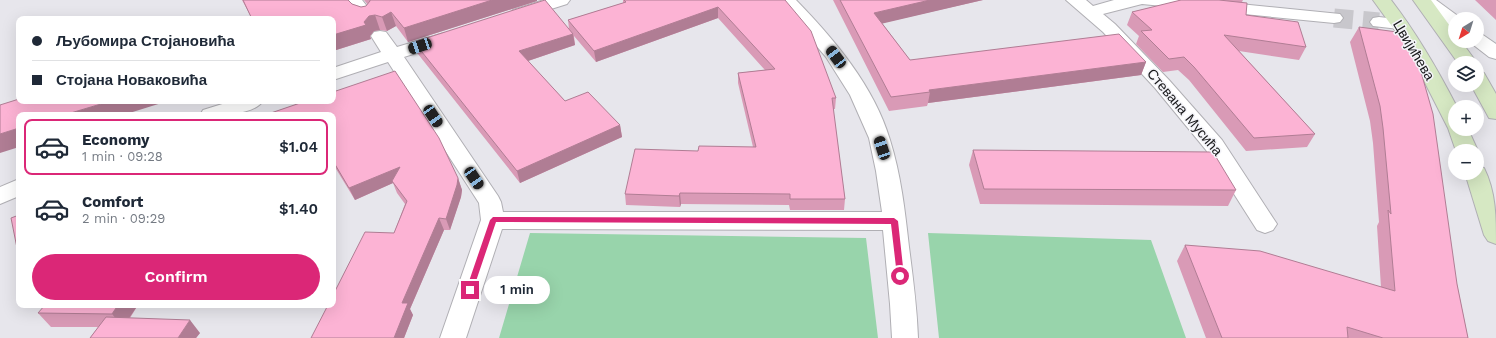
<!DOCTYPE html>
<meta charset="utf-8">
<style>
body{margin:0;font-family:"Work Sans",sans-serif;background:#f2f2f3;color:#1f2937;height:100vh;display:flex;flex-direction:column;font-size:15px;white-space:nowrap}
*{box-sizing:border-box;margin:0}
p{font-size:13px;color:#747a83}
.icon{flex:none;width:22px;height:22px;fill:none;stroke:currentColor;stroke-width:2;stroke-linecap:round;stroke-linejoin:round}
.map{position:relative;flex:1;overflow:hidden}
.drawer{position:absolute;left:16px;top:112px;width:320px;height:196px;display:flex;flex-direction:column;background:#fff;border-radius:8px;box-shadow:0 4px 16px #0002}
.drawer>*{flex:none}
.guide{position:absolute;left:16px;top:16px;width:320px;height:88px;border-radius:8px;box-shadow:0 4px 16px #0002;display:grid;align-content:center;height:88px;padding:0 16px;background:#fff}
.needle{width:26px;rotate:218deg}
.fabs{position:absolute;left:1448px;top:12px;display:grid;gap:8px}
.fabs a{display:grid;place-items:center;width:36px;height:36px;border-radius:50%;background:#fff;box-shadow:0 4px 16px #0002;font-size:20px}
.end{position:absolute;width:18px;height:18px;margin:-9px;border:5px solid #db2777;background:#fff;box-shadow:0 0 0 2px #fff}
.from{border-radius:50%}
.bubble{position:absolute;height:28px;border-radius:14px;background:#fff;box-shadow:0 4px 16px #0002;font-size:13px;font-weight:600;line-height:28px;text-align:center}
.car{position:absolute;width:12px;height:24px;margin:-12px -6px;border-radius:5px;box-shadow:0 0 3px 1px #0007;background:linear-gradient(#222 24%,#8ab4d8 0 40%,#222 0 76%,#8ab4d8 0 86%,#222 0)}
.guide b{display:flex;align-items:center;gap:14px;height:38px;font-size:15px}
.guide b+b{border-top:1px solid #e0e1e3}
.guide i{width:10px;height:10px;background:#1f2937}
ul{padding:7px 0 0;list-style:none}
li{display:flex;align-items:center;gap:12px;height:56px;margin:0 8px 6px;padding:0 8px;border:2px solid transparent;border-radius:8px}
li div{flex:1}
li b{display:block;font-size:15px}
li em{font-style:normal;font-weight:600}
li.current{border-color:#db2777}
li>.icon{width:36px;height:36px;stroke-width:1.5}
.button{display:flex;gap:8px;margin-top:auto;padding:8px 16px}
.button a{flex:1;height:46px;border-radius:24px;background:#db2777;color:#fff;font-size:16px;font-weight:600;line-height:46px;text-align:center}
.map>svg:first-child{display:block}
.green{fill:#98d4ab}
.lines{fill:none;stroke-linecap:round;stroke-linejoin:round}
.minor-tunnel{stroke:#c8c7cc;stroke-width:19;stroke-dasharray:19 10;stroke-linecap:butt}
.minor-casing{stroke:#b0afb4;stroke-width:2}
.secondary-casing{stroke:#b0afb4;stroke-width:2}
.minor{fill:#fff;fill-rule:evenodd}
.secondary{fill:#d6e8c3;fill-rule:evenodd}
.wall{fill:#d99ab6}
.shaded-wall{fill:#b07d94}
.building{fill:#fcb3d4;stroke:#b07d94}
.route{fill:#db2777}
.labels{text-anchor:middle;dominant-baseline:central;stroke-width:3;stroke-linejoin:round;paint-order:stroke}
.street-label{font-size:14px;fill:#18181a;stroke:#f4f4f9}
</style>
<div class="map">
<svg width="1496" height="338" viewBox="0 0 1496 338">
<rect width="100%" height="100%" fill="#e7e6ec"/>
<path class="green" d="M530,233l336,5 12,100h-379z
M928,233l223,7 35,98h-247z"/>
<g class="lines">
<path class="minor-tunnel" d="M1334,18l45,4"/>
<defs>
<path id="minor" d="M344,0h18l12,15 -3,4c-14,3 -19,-9 -27,-19z
M544,0h26l-3,4 -48,15 -6,-1 -3,-4 3,-4z
M777,0h19c38,39 78,86 94,140 11,35 15,71 19,107 4,31 8,61 9,91h-26l-2,-34 -7,-74 -381,-1 -36,109h-26l41,-118 -2,-17 -91,-141 -55,18v-12l48,-16 -10,-16 3,-4 6,-1 6,1 11,15 47,-14 6,1 3,4 -3,4 -46,15 94,139 3,6 2,10h379l-6,-41 -7,-33 -19,-43 -24,-38z
M1066,0h20l7,6 21,-6h86l140,14 3,4 -3,4 -6,1 -192,-19 -39,10 12,10 54,56 53,60 51,78 4,6 -4,6 -8,3 -8,-3 -51,-80 -51,-62 -52,-56z
M1416,0h20l26,19h-7v8l-6,-1 -30,-22z
M1379,17l26,3 3,4 -3,4 -6,1 -26,-3 -3,-4 3,-4z
M1477,34l6,1 13,9v15l-7,-2 -18,-14 -2,-2h8z
M232,101h31c-10,15 -47,14 -63,14l3,-5z
M19,179v17l-19,8v-17z"/>
<path id="secondary" d="M1373,0h18c26,34 47,70 66,107h-2v22h13l10,22 -1,1 -21,-1 -8,-23 -27,-53 -27,-46z
M1413,0h18l24,33v8h6l16,22v1l-19,-1z
M1477,71l7,2 12,21v25l-7,-1 -18,-33h6z
M1477,166l7,2c12,24 12,49 12,76l-8,-3 -4,-6 -19,-62h12z"/>
</defs>
<use href="#minor" class="minor-casing"/>
<use href="#secondary" class="secondary-casing"/>
<use href="#minor" class="minor"/>
<use href="#secondary" class="secondary"/>
</g>
<path class="wall" d="M242,0h106l4,4 9,3 5,-1 2,-1 -4,-5h173v1l-129,41 -12,-16 -9,5 -7,-1 -6,1 -4,5 1,3 -38,12v-32h-81z
M623,0h162l51,98 -1,11h-2l12,90 -1,11h-54l-1,-5 -108,-1 -1,3 -54,-2 -1,-11 73,-43 55,-4 -15,-64v-10l27,-3 -47,-52 -122,44 -22,-26 1,9 -47,16 37,40 55,24 2,12 -102,46 -102,-129 -4,-12 155,-13 -1,-9 55,-17z
M833,0h150l-101,23 28,37 236,2 -5,13 -213,28 -1,3 -38,5z
M1179,0h64l-1,2 4,13 60,32 -7,13 -60,-9 76,83 -8,13 -61,4 -57,-71 -11,-10 -15,2 -27,-28 3,-8 -12,-11 5,-13 46,-11z
M1475,0h21v20z
M1359,27l98,257 11,54h-262l-29,-77 8,-16 196,42 -4,-61 2,-4 -6,-79 -3,-22 -20,-79z
M333,115l125,63 4,12 -1,7 -11,33h-6l-34,79 3,6 -9,23 -10,-105 11,-29 -8,-11 -4,-10 -38,17 -22,-36z
M973,150l263,40 -8,16 -248,-2 -11,-39z
M138,305l-8,13 70,15 -4,5h-106l8,-11h-47l-13,-14z"/>
<path class="shaded-wall" d="M492,0h45v1l-129,41 -4,-14z
M930,0h53l-111,26 2,-13z
M718,7v11l-122,44 -2,-11z
M391,12l5,14 -9,5 -5,-14z
M375,15l5,15 -6,1 -4,5 1,3 -38,12v-16l31,-13 5,-6z
M573,34l2,11 -53,18 -3,-12z
M1146,62l-5,13 -213,28 2,-11 -1,-2z
M111,101h57l-45,14h-59z
M620,125l2,12 -102,46 -3,-12z
M19,128v19l-19,6v-19z
M400,167l-8,14 1,2 -38,17 -6,-12z
M458,178l4,12 -1,7 -11,33 -4,-11z
M680,193l1,11 -1,3 -1,-11z
M439,218l5,12 -34,79 3,6 -9,23h-10l8,-35z
M118,305h20l-15,22 -11,-13z
M190,320l10,13 -4,5h-18z"/>
<path class="building" d="M243,0h105l4,4 9,3 5,-1 4,-5v-1h122l-88,28 -13,-16 -9,5 -7,-2 -6,1 -5,6 2,3 -33,10v-16h-81z
M545,0l28,34 -54,17 46,50 23,-9 32,33 -103,46 -103,-129z
M624,0h161l26,31 25,67h-4l13,101h-55v-5l-110,-1 -1,3 -54,-2 10,-45 63,2 1,-5 57,1 -18,-74 37,-4 -57,-62 -124,44 -26,-31 58,-18z
M840,0h90l-56,13 36,47 209,-26 27,28 -217,28 1,2 -39,5z
M1181,0h38l28,3 -1,12 52,7 8,25 -82,-12 91,99 -61,4 -60,-71 -10,-10 -15,2 -28,-28 11,-1 -20,-18z
M1359,27l46,6 16,39 12,42 24,170 11,54h-85l-36,-11 1,11h-126l-37,-93 75,6 135,40 -7,-81 3,4 -8,-86 -3,-22z
M395,71l44,67 19,40 -1,7 -11,34 -7,-1 -37,85h6l-14,35h-83l17,-33h5v-10l32,-63 29,1 13,-32 -15,-20 8,-14 -51,21 -16,-27v-46h-68l41,-14h27v-9z
M19,99v2h92l-47,14h-45v13l-19,6v-29z
M973,150l240,2 23,38 -252,-1z
M19,215v32l-2,1 -6,-30z
M45,305h73l-6,9 -74,-1z
M106,317l84,3 -12,18h-88z"/>
<path class="route" d="M493,217l401,1 4,3 6,55 -4,3 -3,-3 -6,-52 -395,-2 -23,68 -3,3 -3,-1 -1,-2 24,-70z"/>
<g class="labels">
<g class="street-label">
<text transform="translate(1414 50) rotate(59)">Цвијићева</text>
<text transform="translate(1185 112) rotate(50)">Стевана Мусића</text>
</g>
</g>
</svg>
<div class="fabs">
<a><svg class="needle" viewBox="-14 -14 28 28"><path d="M0-13l5 13h-10z" fill="#e53935"/><path d="M0 13l5-13h-10z" fill="#747a83"/></svg></a>
<a><svg class="icon" aria-label="layers" viewBox="0 0 24 24"><path d="M12 4l9 5-9 5-9-5zM3 14l9 5 9-5"/></svg></a>
<a>+</a>
<a>−</a>
</div>
<i class="end from" style="left:900px;top:276px"></i>
<i class="end" style="left:470px;top:290px"></i>
<div class="bubble" style="left:484px;top:276px;width:66px">1 min</div>
<i class="car" style="left:420px;top:46px;rotate:252deg"></i>
<i class="car" style="left:836px;top:57px;rotate:323deg"></i>
<i class="car" style="left:433px;top:116px;rotate:146deg"></i>
<i class="car" style="left:882px;top:148px;rotate:342deg"></i>
<i class="car" style="left:474px;top:178px;rotate:146deg"></i>
<div class="guide">
<b><i class="from"></i>Љубомира Стојановића</b>
<b><i></i>Стојана Новаковића</b>
</div>
<section class="drawer">
<ul>
<li class="current"><svg class="icon" aria-label="car" viewBox="0 0 24 24"><path d="M5 17H2v-5l4-1 3-4h7l3 4 3 1v5h-3M9 17h6M6 11h13"/><circle cx="7" cy="17" r="2"/><circle cx="17" cy="17" r="2"/></svg><div><b>Economy</b><p>1 min · 09:28</p></div><em>$1.04</em></li>
<li><svg class="icon" aria-label="car" viewBox="0 0 24 24"><path d="M5 17H2v-5l4-1 3-4h7l3 4 3 1v5h-3M9 17h6M6 11h13"/><circle cx="7" cy="17" r="2"/><circle cx="17" cy="17" r="2"/></svg><div><b>Comfort</b><p>2 min · 09:29</p></div><em>$1.40</em></li>
</ul>
<div class="button"><a>Confirm</a></div>
</section>
</div>
